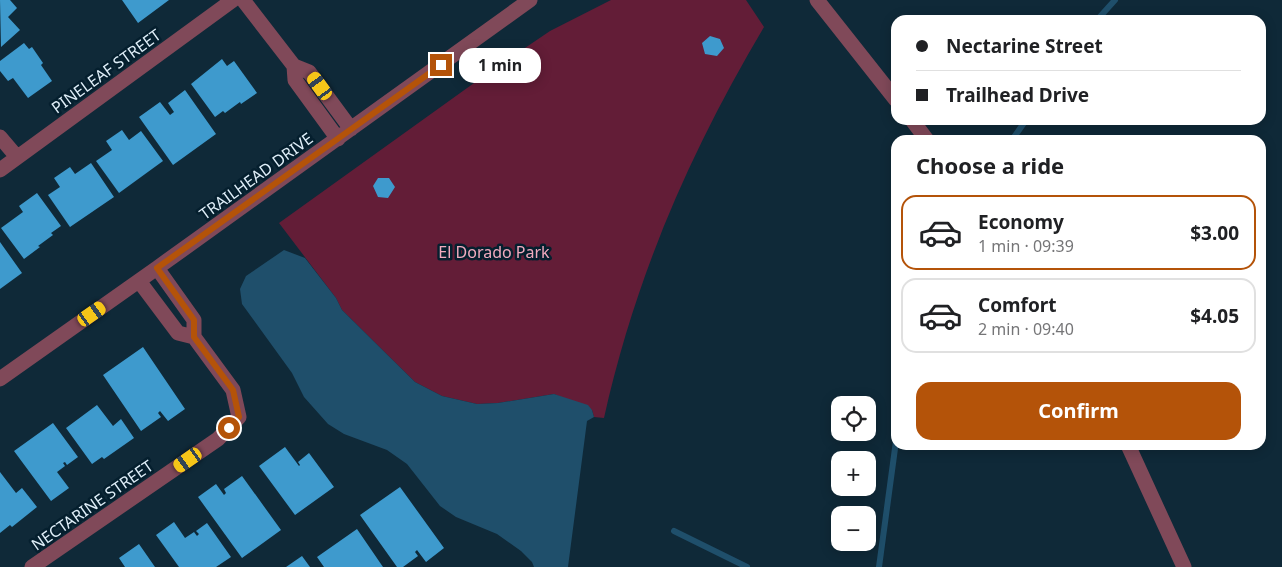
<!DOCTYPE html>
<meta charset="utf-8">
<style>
body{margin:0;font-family:"Noto Sans",sans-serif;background:#f2f2f2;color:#202124;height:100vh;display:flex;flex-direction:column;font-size:19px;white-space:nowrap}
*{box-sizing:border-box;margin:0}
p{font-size:16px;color:#757577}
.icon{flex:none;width:28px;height:28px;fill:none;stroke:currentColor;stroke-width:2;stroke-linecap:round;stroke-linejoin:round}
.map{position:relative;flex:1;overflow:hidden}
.side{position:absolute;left:891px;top:135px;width:375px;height:315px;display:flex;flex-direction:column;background:#fff;border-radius:15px;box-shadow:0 2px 12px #0003}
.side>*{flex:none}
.guide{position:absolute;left:891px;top:15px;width:375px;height:110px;border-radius:15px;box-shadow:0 2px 12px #0003;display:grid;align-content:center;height:110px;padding:0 25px;background:#fff}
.tools{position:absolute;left:831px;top:396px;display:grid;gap:10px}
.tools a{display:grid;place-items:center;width:45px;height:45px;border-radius:10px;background:#fff;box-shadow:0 2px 12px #0003;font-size:25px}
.end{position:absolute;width:22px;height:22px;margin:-11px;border:6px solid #b45309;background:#fff;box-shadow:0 0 0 2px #fff}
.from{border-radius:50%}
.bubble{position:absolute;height:35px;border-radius:15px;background:#fff;box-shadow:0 2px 12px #0003;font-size:16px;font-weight:700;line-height:35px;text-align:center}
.car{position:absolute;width:15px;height:30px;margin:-15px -8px;border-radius:6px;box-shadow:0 0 4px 1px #0007;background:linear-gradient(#f5c518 24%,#345 0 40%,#f5c518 0 76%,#345 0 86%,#f5c518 0)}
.guide b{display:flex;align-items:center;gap:18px;height:48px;font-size:19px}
.guide b+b{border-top:1px solid #e0e0e0}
.guide i{width:12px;height:12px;background:#202124}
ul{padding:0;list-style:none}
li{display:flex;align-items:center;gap:15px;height:75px;margin:0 10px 8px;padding:0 15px;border:2px solid #e0e0e0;border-radius:15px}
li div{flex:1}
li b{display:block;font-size:19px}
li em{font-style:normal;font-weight:700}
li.current{border-color:#b45309}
li>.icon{width:45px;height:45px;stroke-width:1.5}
h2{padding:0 25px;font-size:22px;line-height:60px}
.action{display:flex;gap:10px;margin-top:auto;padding:10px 25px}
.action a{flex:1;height:58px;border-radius:15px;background:#b45309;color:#fff;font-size:20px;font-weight:700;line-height:58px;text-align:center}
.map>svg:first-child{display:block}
.green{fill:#631d37}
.water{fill:#1f4f6b}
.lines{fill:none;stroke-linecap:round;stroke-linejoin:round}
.stream{stroke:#1f4f6b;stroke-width:6}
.building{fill:#3e9acd}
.minor{stroke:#804959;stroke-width:15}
.route{stroke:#b45309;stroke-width:6}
.labels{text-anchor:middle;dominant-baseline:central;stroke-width:5;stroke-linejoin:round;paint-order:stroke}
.street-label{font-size:16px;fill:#e0eff9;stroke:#051f2e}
.park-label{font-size:16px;fill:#f1aabe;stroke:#051f2e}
</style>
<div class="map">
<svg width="1282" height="567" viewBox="0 0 1282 567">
<rect width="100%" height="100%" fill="#0f2938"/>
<path class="green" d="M611,0h135l18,27c-74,125 -128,248 -160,391l-10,-1 -2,-7 -38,-16 -56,9 -21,1 -35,-8 -27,-14 -73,-72 -6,-12 -57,-75 209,-150 62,-42z"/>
<path class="water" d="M284,250l21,8 31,40 6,12 73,72 27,14 35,8 21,-1 56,-9 34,11 4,5 2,7 -7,4 -19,146h-34l-2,-5 -11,-11 -24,-17 -41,-17 -16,-11 -33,-42 -20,-14 -43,-16 -16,-10 -24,-27 -12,-24 -50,-69 -2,-15 6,-13z"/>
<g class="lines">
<path class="stream" d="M1097,20l18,-20
M1012,140l14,-20
M674,531l73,36
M879,567l17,-126"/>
</g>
<path class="building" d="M0,0h10l7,8 -9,9 12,13 -19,17z
M122,0h47l-31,23z
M710,36l10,3 4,9 -7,8 -12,-2 -3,-11z
M24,43l5,6 3,-2 11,16 -2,2 11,16 -24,17 -15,-20 -5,3 -8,-10v-10z
M222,59l5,7 7,-5 23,32 -16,11 -1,-2 -15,11 -2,-2 -8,6 -24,-33z
M185,90l31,44 -43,31 -34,-48 21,-15 10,13 4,-3 -6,-9z
M122,130l7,10 12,-9 22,30 -44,32 -23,-32 16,-11 -6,-9z
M91,163l23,34 -44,30 -22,-32 12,-8 -6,-9 16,-11 5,7z
M378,178h11l6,9 -7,11 -10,-1 -5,-11z
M37,193l24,33 -10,7 2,2 -15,11 2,1 -16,12 -23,-31 22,-16 -4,-6z
M0,242l22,31 -22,16z
M143,347l42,62 -17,12 -8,-10 -2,2 3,4 -20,14 -38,-56z
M97,405l16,21 8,-7 13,19 -30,21 -2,-2 -10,7 -26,-36z
M53,423l25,34 -11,8 -2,-3 -2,1 2,3 -8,6 12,16 -18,13 -37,-50z
M285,447l14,19 1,-1 -2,-3 11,-9 25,34 -39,28 -36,-49z
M0,472l16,21 6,-5 15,19 -25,20 -2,-2 -10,8z
M242,476l39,54 -39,28 -44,-61 18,-13 8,11 2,-2 -2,-4z
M400,487l44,61 -18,14 -9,-12 -2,2 3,4 -15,11h-6l-37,-52z
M174,522l11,16 9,-6 3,4 2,-2 -3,-3 11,-8 24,34 -15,10h-37l-23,-32z
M357,529l26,38h-59l-7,-10z
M139,544l16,23h-30l-6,-9z
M302,556l8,11h-24z"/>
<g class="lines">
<path class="minor" d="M243,0l51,66
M817,0l79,100
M912,120l15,20
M0,137l17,20
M338,139l-43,-59 -1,-14 15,6 42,57
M0,170l233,-170
M139,281l39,52 16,4
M0,379l157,-111 373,-268
M1128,445l56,122
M32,567l186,-128 21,-22 -6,-27 -39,-53v-17l-37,-52"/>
</g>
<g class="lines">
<path class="route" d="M229,428l10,-11 -6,-27 -39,-53v-17l-37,-52 284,-203"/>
</g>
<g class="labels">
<g class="street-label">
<text transform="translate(106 71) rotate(-36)">PINELEAF STREET</text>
<text transform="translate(256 176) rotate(-36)">TRAILHEAD DRIVE</text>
<text transform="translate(92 505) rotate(-35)">NECTARINE STREET</text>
</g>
<g class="park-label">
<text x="494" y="252">El Dorado Park</text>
</g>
</g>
</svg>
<div class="tools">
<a><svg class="icon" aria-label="locate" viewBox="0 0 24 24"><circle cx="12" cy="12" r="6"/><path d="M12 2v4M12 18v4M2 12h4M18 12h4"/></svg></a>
<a>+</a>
<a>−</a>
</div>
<i class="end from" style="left:229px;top:428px"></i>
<i class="end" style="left:441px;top:65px"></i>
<div class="bubble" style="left:459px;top:48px;width:82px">1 min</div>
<i class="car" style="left:320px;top:86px;rotate:324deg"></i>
<i class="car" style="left:92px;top:314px;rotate:55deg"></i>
<i class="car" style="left:188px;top:460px;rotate:235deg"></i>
<div class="guide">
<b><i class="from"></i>Nectarine Street</b>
<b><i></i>Trailhead Drive</b>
</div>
<section class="side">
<h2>Choose a ride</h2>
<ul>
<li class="current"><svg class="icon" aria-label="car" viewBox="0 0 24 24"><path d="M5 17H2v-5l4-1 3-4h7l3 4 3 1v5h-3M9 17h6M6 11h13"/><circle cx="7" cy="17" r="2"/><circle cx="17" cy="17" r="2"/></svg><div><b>Economy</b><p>1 min · 09:39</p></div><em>$3.00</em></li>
<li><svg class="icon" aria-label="car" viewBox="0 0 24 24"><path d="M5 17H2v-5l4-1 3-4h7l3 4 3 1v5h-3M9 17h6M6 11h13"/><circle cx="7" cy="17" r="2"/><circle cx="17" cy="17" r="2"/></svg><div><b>Comfort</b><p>2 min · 09:40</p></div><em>$4.05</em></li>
</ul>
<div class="action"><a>Confirm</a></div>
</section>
</div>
